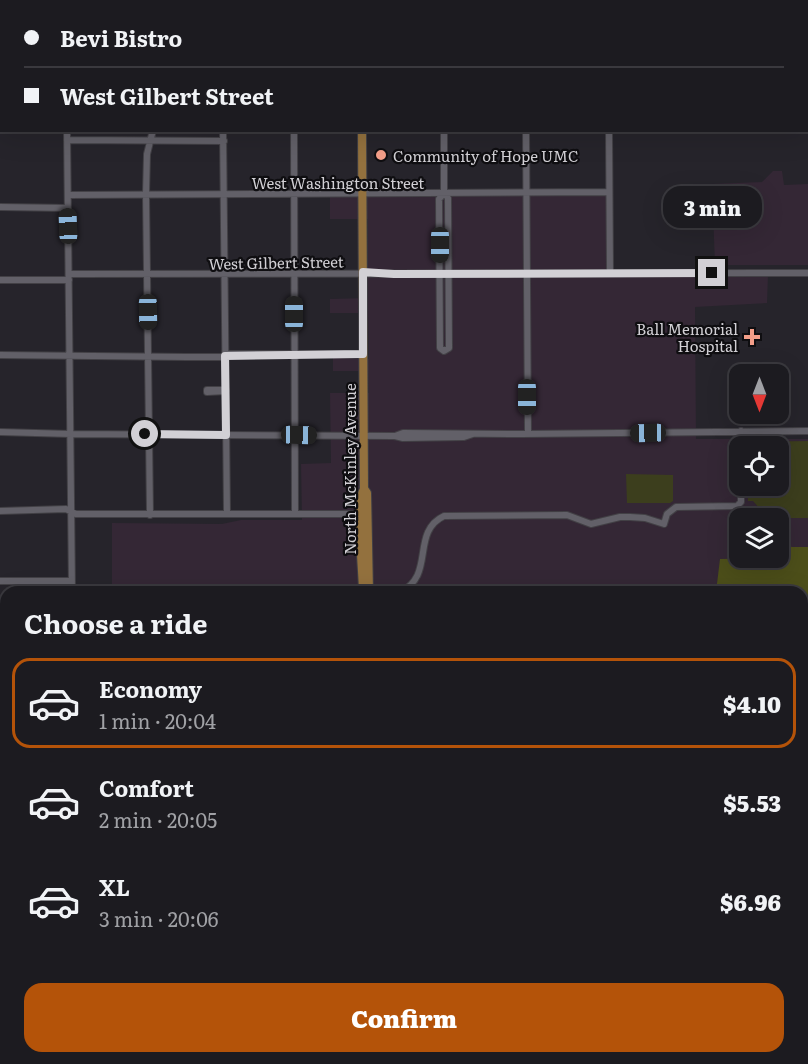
<!DOCTYPE html>
<meta charset="utf-8">
<style>
body{margin:0;font-family:Literata,serif;background:#252429;color:#f1f3f6;height:100vh;display:flex;flex-direction:column;font-size:22px;white-space:nowrap}
*{box-sizing:border-box;margin:0}
p{font-size:20px;color:#a0a1a5}
.icon{flex:none;width:33px;height:33px;fill:none;stroke:currentColor;stroke-width:2;stroke-linecap:round;stroke-linejoin:round}
.map{position:relative;flex:1;overflow:hidden}
.panel{position:absolute;left:0px;top:586px;width:808px;height:478px;display:flex;flex-direction:column;background:#1c1b20;border-radius:18px 18px 0 0;box-shadow:0 6px 24px #0002,0 0 0 2px #3a393e}
.panel>*{flex:none}
.top-card{position:absolute;left:0px;top:0px;width:808px;height:132px;box-shadow:0 6px 24px #0002,0 0 0 2px #3a393e;display:grid;align-content:center;height:132px;padding:0 24px;background:#1c1b20}
.needle{width:39px;rotate:180deg}
.buttons{position:absolute;left:729px;top:364px;display:grid;gap:12px}
.buttons a{display:grid;place-items:center;width:60px;height:60px;border-radius:12px;background:#1c1b20;box-shadow:0 6px 24px #0002,0 0 0 2px #3a393e;font-size:30px}
.end{position:absolute;width:27px;height:27px;margin:-14px;border:8px solid #d2d0d5;background:#111;box-shadow:0 0 0 3px #111}
.from{border-radius:50%}
.bubble{position:absolute;height:42px;border-radius:18px;background:#1c1b20;box-shadow:0 6px 24px #0002,0 0 0 2px #3a393e;font-size:20px;font-weight:800;line-height:42px;text-align:center}
.car{position:absolute;width:18px;height:36px;margin:-18px -9px;border-radius:8px;box-shadow:0 0 4px 2px #0007;background:linear-gradient(#222 24%,#8ab4d8 0 40%,#222 0 76%,#8ab4d8 0 86%,#222 0)}
.top-card b{display:flex;align-items:center;gap:21px;height:57px;font-size:22px}
.top-card b+b{border-top:2px solid #3a393e}
.top-card i{width:15px;height:15px;background:#f1f3f6}
ul{padding:0;list-style:none}
li{display:flex;align-items:center;gap:18px;height:90px;margin:0 12px 9px;padding:0 12px;border:3px solid transparent;border-radius:18px}
li div{flex:1}
li b{display:block;font-size:22px}
li em{font-style:normal;font-weight:800}
li.active{border-color:#b45309}
li>.icon{width:54px;height:54px;stroke-width:1.5}
h2{padding:0 24px;font-size:27px;line-height:72px}
.action{display:flex;gap:12px;margin-top:auto;padding:12px 24px}
.action a{flex:1;height:69px;border-radius:18px;background:#b45309;color:#fff;font-size:24px;font-weight:800;line-height:69px;text-align:center}
.map>svg:first-child{display:block}
.education{fill:#342735;fill-rule:evenodd}
.green{fill:#3c3e1d}
.forest{fill:#4d4f1a}
.lines{fill:none;stroke-linecap:round;stroke-linejoin:round}
.stream{stroke:#448286;stroke-width:1.5}
.minor-casing{stroke:#424045;stroke-width:8}
.major-casing{stroke:#424045;stroke-width:10}
.minor{stroke:#626068;stroke-width:6}
.major{stroke:#93713e;stroke-width:8}
.route{stroke:#d2d0d5;stroke-width:8}
.poi-dot{fill:#f49e89;stroke:#0f0e11;stroke-width:2}
.labels{text-anchor:middle;dominant-baseline:central;stroke-width:4.5;stroke-linejoin:round;paint-order:stroke}
.poi-label{font-size:15px;fill:#d2d0d5;stroke:#0f0e11;text-anchor:start}
.street-label{font-size:15px;fill:#d2d0d5;stroke:#0f0e11}
</style>
<div class="map">
<svg width="808" height="1064" viewBox="0 0 808 1064">
<rect width="100%" height="100%" fill="#26242b"/>
<path class="education" d="M773,171h9l2,14 24,-1v81h-93l-3,-81 50,-2z
M330,196h276v75l162,4 -1,28 -72,4 1,132h112v210h-5l-1,-57h-690v-69l110,1 19,-4h61l-1,-56 30,-1 -1,-70h39l-1,-22h-35v-13l36,1 -1,-46h-38v-14l38,-1v-79h-38zM740,447h38v39h-38zM740,519h38v39h-38z
M0,815h6v244h492v5h-498z"/>
<path class="green" d="M808,441v77h-30v-4l-5,-1v-4h-13l-7,-8h-5v-15h30v-39h-30v-5z
M626,474l47,1v26l-3,2h-43z"/>
<path class="forest" d="M779,543l13,4h16v100h-5l-1,-55h-86l4,-33 58,-1z"/>
<g class="lines">
<path class="stream" d="M174,1059l2,5"/>
<defs>
<path id="minor" d="M157,0v2
M223,0v2
M356,0v2
M432,0v2
M526,0v2
M608,0v2
M691,0v2
M773,0v2
M294,2v-2
M0,124h2
M67,130l5,462
M223,130l4,384
M294,130l1,384
M526,130l2,304
M609,130l1,143
M67,140l157,1
M444,193l4,5 1,150 -5,3 -4,-3 -1,-149 5,-6v-63
M68,195l541,-3
M0,207l68,1
M69,274l739,-1
M0,280h69
M0,355l187,2h35l7,-3h134
M226,390h-19v2l19,-1
M741,431v16
M0,432l71,2 324,2 8,2 61,-1 9,-3
M395,436l8,-3 119,1 286,-3
M0,511l66,-2 10,5h285
M150,515l-4,-321 1,-40 6,-24
M0,581h72
M400,592c36,-16 10,-60 44,-76l123,-1 24,9 29,-7h10l15,1 19,6 3,-10 9,-7 61,-1 4,-4v-16
M802,657h6
M0,659h6
M802,837l2,93 4,45
M0,977h6
M802,977l6,3
M0,982h6
M802,1040h6
M585,1059l1,5
M756,1059l2,5
M695,1064v-5"/>
<path id="major" d="M807,40h1
M0,42h2
M362,130l2,359c-9,15 -1,82 -1,103
M365,490l2,3 2,99
M370,1059l4,5
M380,1064v-5"/>
</defs>
<use href="#minor" class="minor-casing"/>
<use href="#major" class="major-casing"/>
<use href="#minor" class="minor"/>
<use href="#major" class="major"/>
</g>
<g class="lines">
<path class="route" d="M145,434l81,1 -1,-79 138,-2v-82l31,2 318,-1"/>
</g>
<g class="poi-dot">
<circle cx="381" cy="155" r="6"/>
<path d="M749 328h6v6h6v6h-6v6h-6v-6h-6v-6h6z"/>
</g>
<g class="labels">
<g class="poi-label">
<text x="393" y="155">Community of Hope UMC</text>
<text x="738" y="328" text-anchor="end">Ball Memorial<tspan x="738" dy="17">Hospital</tspan></text>
</g>
<g class="street-label">
<text x="338" y="182">West Washington Street</text>
<text transform="translate(276 262) rotate(-1)">West Gilbert Street</text>
<text transform="translate(349 469) rotate(-90)">North McKinley Avenue</text>
</g>
</g>
</svg>
<div class="buttons">
<a><svg class="needle" viewBox="-14 -14 28 28"><path d="M0-13l5 13h-10z" fill="#e53935"/><path d="M0 13l5-13h-10z" fill="#a0a1a5"/></svg></a>
<a><svg class="icon" aria-label="locate" viewBox="0 0 24 24"><circle cx="12" cy="12" r="6"/><path d="M12 2v4M12 18v4M2 12h4M18 12h4"/></svg></a>
<a><svg class="icon" aria-label="layers" viewBox="0 0 24 24"><path d="M12 4l9 5-9 5-9-5zM3 14l9 5 9-5"/></svg></a>
</div>
<i class="end from" style="left:145px;top:434px"></i>
<i class="end" style="left:712px;top:273px"></i>
<div class="bubble" style="left:663px;top:186px;width:99px">3 min</div>
<i class="car" style="left:68px;top:226px;rotate:358deg"></i>
<i class="car" style="left:440px;top:245px;rotate:180deg"></i>
<i class="car" style="left:148px;top:312px;rotate:179deg"></i>
<i class="car" style="left:294px;top:314px;rotate:0deg"></i>
<i class="car" style="left:527px;top:397px;rotate:180deg"></i>
<i class="car" style="left:648px;top:433px;rotate:269deg"></i>
<i class="car" style="left:299px;top:435px;rotate:91deg"></i>
<div class="top-card">
<b><i class="from"></i>Bevi Bistro</b>
<b><i></i>West Gilbert Street</b>
</div>
<section class="panel">
<h2>Choose a ride</h2>
<ul>
<li class="active"><svg class="icon" aria-label="car" viewBox="0 0 24 24"><path d="M5 17H2v-5l4-1 3-4h7l3 4 3 1v5h-3M9 17h6M6 11h13"/><circle cx="7" cy="17" r="2"/><circle cx="17" cy="17" r="2"/></svg><div><b>Economy</b><p>1 min · 20:04</p></div><em>$4.10</em></li>
<li><svg class="icon" aria-label="car" viewBox="0 0 24 24"><path d="M5 17H2v-5l4-1 3-4h7l3 4 3 1v5h-3M9 17h6M6 11h13"/><circle cx="7" cy="17" r="2"/><circle cx="17" cy="17" r="2"/></svg><div><b>Comfort</b><p>2 min · 20:05</p></div><em>$5.53</em></li>
<li><svg class="icon" aria-label="car" viewBox="0 0 24 24"><path d="M5 17H2v-5l4-1 3-4h7l3 4 3 1v5h-3M9 17h6M6 11h13"/><circle cx="7" cy="17" r="2"/><circle cx="17" cy="17" r="2"/></svg><div><b>XL</b><p>3 min · 20:06</p></div><em>$6.96</em></li>
</ul>
<div class="action"><a>Confirm</a></div>
</section>
</div>
